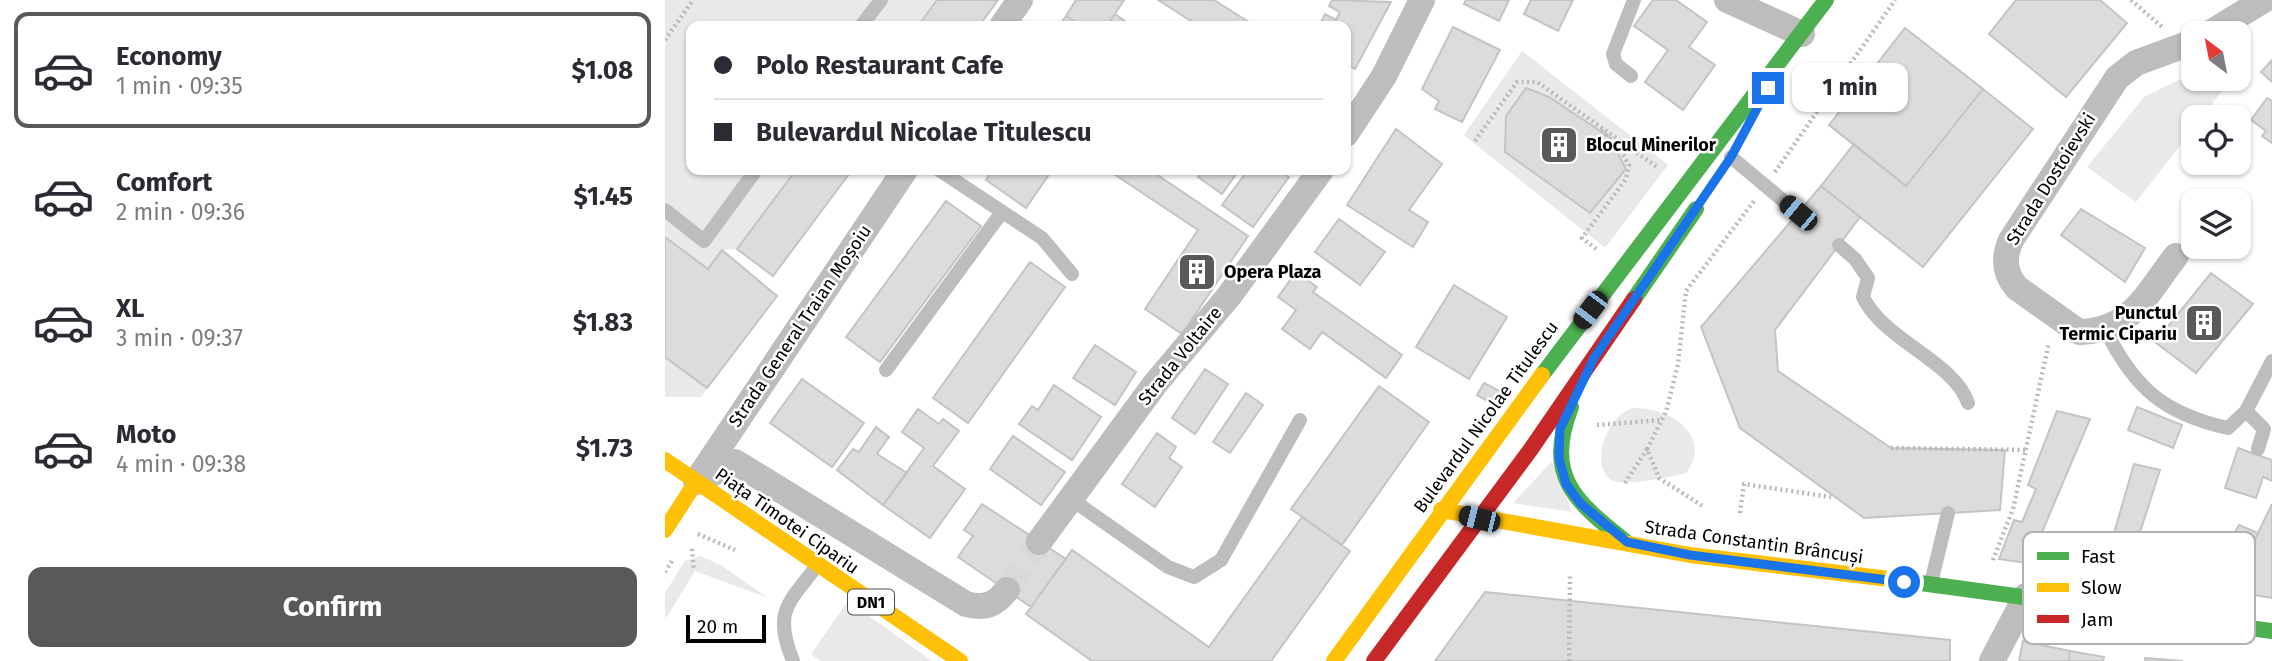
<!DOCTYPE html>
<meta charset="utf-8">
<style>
body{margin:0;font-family:"Fira Sans",sans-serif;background:#f7f7f7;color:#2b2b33;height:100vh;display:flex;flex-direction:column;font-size:26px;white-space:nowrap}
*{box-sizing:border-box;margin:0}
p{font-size:23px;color:#7c7c81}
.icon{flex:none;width:38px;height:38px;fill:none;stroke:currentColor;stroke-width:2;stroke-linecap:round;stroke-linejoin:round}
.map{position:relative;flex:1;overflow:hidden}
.drawer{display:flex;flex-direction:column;background:#fff;width:665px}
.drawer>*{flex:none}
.banner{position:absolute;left:21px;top:21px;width:665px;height:154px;border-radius:14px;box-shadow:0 2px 5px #0004;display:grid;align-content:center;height:154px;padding:0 28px;background:#fff}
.needle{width:46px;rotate:328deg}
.fabs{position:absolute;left:1516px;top:21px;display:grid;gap:14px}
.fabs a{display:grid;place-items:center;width:70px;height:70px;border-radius:14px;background:#fff;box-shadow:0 2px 5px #0004;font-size:35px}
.scale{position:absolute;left:21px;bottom:18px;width:80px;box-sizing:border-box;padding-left:7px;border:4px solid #000;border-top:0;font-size:19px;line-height:24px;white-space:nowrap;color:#000;-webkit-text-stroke:5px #fff;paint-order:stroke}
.end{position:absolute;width:32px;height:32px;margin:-16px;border:9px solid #1a73e8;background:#fff;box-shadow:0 0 0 4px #fff}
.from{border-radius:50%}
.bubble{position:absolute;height:49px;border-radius:14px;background:#fff;box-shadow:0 2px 5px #0004;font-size:23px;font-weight:700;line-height:49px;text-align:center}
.car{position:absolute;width:21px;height:42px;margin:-21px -10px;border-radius:9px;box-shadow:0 0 5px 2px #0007;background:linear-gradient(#222 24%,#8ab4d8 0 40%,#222 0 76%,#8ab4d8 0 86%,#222 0)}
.banner b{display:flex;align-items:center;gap:24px;height:66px;font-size:26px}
.banner b+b{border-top:2px solid #e1e1e2}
.banner i{width:18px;height:18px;background:#2b2b33}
ul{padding:12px 0 0;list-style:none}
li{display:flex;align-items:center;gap:21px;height:116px;margin:0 14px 10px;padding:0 14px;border:4px solid transparent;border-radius:14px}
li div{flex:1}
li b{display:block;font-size:26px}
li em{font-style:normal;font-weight:700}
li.on{border-color:#595959}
li>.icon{width:63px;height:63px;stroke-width:1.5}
.primary-button{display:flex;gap:14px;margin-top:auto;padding:14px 28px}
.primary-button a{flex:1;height:80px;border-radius:14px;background:#595959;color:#fff;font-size:28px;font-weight:700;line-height:80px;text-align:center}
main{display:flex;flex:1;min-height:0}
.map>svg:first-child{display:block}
.green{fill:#e9e9e9}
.building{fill:#dcdcdc;stroke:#c4c4c4;stroke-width:2}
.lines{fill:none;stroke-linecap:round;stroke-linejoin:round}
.street-tunnel{stroke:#d9d9d9;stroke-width:26;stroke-dasharray:26 13;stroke-linecap:butt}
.path{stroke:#b8b8b8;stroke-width:4.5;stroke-dasharray:2 3.5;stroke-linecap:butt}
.lane{stroke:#bdbdbd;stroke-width:14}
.street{stroke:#bdbdbd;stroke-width:26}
.fast{stroke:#4caf50;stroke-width:16}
.slow{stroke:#ffc107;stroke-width:16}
.jam{stroke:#c62828;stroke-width:16}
.route{stroke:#1a73e8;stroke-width:9}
.labels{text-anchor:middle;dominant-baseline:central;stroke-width:5;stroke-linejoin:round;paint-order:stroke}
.shield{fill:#fff;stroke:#4c4c4c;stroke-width:2}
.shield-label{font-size:16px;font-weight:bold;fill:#000}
.poi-label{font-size:18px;font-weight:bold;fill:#000;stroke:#fff;text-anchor:start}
.street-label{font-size:18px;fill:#000;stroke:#fff}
.key{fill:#fff;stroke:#b2b2b2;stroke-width:2}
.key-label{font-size:19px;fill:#000}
</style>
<main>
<section class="drawer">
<ul>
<li class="on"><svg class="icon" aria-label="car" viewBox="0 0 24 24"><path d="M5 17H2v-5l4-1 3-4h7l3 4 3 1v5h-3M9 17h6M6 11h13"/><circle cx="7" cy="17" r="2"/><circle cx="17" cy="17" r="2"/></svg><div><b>Economy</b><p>1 min · 09:35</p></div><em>$1.08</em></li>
<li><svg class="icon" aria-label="car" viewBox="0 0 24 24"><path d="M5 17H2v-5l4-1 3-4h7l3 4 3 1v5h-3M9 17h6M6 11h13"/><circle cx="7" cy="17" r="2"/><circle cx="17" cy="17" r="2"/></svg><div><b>Comfort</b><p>2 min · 09:36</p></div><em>$1.45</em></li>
<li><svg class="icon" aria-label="car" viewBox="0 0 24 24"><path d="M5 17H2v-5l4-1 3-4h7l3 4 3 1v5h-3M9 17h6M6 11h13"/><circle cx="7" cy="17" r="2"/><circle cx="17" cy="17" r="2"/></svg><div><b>XL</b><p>3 min · 09:37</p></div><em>$1.83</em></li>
<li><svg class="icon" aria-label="car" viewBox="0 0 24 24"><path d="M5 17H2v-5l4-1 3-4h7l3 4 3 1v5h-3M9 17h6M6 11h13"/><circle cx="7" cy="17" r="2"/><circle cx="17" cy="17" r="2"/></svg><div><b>Moto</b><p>4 min · 09:38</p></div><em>$1.73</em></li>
</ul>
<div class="primary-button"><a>Confirm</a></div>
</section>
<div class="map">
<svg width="1607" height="661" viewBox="0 0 1607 661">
<rect width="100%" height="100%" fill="#fff"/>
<path class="green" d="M0,0h272l-19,26h-227v144h105l-59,79 -15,1 -14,19 -43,-32z
M857,51l146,114 -63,83 -141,-113z
M1528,73v6l37,1 -28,37h-9v12l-57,73 -49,-35 57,-70z
M0,357l42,31 -6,9h-36z
M968,408c34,-2 82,27 53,65 -13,4 -65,14 -75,7 -22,-16 -4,-65 22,-72z
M887,461l20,51 -59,-9z
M35,556l21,9 47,33 -73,-27 -30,49v-27l20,-32z
M183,601l84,60h-112l-9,-7z"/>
<path class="building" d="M272,0h61l-19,26h-61z
M411,0h48l-17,26h-24l-17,-10z
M493,0h56l41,26h-56z
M667,0l59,2 -36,67 -9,-5v-38h-27l6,-12 11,6 4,-8 -11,-6z
M801,0h43l-10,21 -35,-17z
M866,0h42l-15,31 -34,-17z
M988,0h23l31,22 -18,25 26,18 -32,45 -38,-28 23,-32 -34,-24z
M1351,0h84l27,23 -61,74 -77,-63z
M450,14l17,12h-25z
M401,16l17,10h-24z
M788,27l47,23 -38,72 -27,-13 4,-8 -17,-12z
M1240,28l78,61 -77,97 -77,-61z
M1607,60v22l-11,-10z
M861,88l23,9 60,40 17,32 -36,44 -85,-61 1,-36z
M1318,89l50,40 -110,138 -102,-81 33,-42 52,42z
M1602,98l5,3v42l-10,-7 4,-5 -15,-11z
M731,129l46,35 -33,46 19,12 -15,25 -66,-42z
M131,170h56l-79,106 -36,-27z
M327,170h60l-26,38 -40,-28z
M443,170h42l98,66 -66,98 -37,-25 53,-79z
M538,170h36l-17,24 -24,-17z
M583,170h30l11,7 -36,50 -31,-22z
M1156,186l39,31 -85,113 3,41 113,77 114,2 -5,60 -136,8 -124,-90 -39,-101z
M281,201l35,25 -101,136 -34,-25z
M1416,209l64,39 -20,34 -64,-47z
M674,219l46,33 -25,33 -45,-33z
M0,237l43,32 14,-19 55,46 -70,92 -42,-31z
M365,262l35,25 -97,136 -35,-25z
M631,272l21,15 -4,5 89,63 -16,23 -64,-46 -12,17 -28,-20 14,-19 -18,-13z
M1546,273l42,31 -57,69 -41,-31z
M789,285l53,32 -38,62 -53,-32z
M430,345l41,27 -21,33 -42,-27z
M540,369l23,15 -33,50 -23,-16z
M137,379l62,44 -32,44 -62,-44z
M819,383l19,10 -8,12 -18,-10z
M389,385l47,32 -29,43 -53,-36 13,-18 6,4z
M714,386l50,36 -87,123 -51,-36z
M581,393l17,12 -33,48 -17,-11z
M1472,407l45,18 -9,23 -45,-18z
M253,409l21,15 4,-5 16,12 -26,35 32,23 -35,49 -47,-33 41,-57 -22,-16z
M1392,411l33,8 -48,113 20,7 -14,27 -49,-7 15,-39 8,2 14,-33 -8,-4z
M211,427l13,10 -12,17 30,19 -24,32 -46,-35 16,-21 6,3z
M492,433l19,14 -7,11 13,9 -27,40 -33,-23z
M348,436l52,36 -24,33 -51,-36z
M1573,448l34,12v21l-9,-4 -7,21 -31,-10z
M1469,464l26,6 -35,109 -42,-6 10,-34 19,1z
M317,504l84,55 -35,48 -73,-50 15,-21 -9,-6z
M1607,504v94l-40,-7 26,-58z
M637,517l48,34 -79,110h-179l-66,-47 46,-64 137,97z
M1574,525l19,8 -26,58 -38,-5 16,-45 16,6z
M820,592l465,48v21h-515z
M1358,641l47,10 -1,10h-50z
M1405,651l34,6 -1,4h-34z
M1480,658l38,3h-38z"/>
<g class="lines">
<path class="street-tunnel" d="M342,590l32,-48"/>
<path class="path" d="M1466,0l31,27
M0,40l28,-40
M810,141l42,-59h20l120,85
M1110,172l120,-172
M931,249l-14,-11 44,-59 3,-14 -11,-19 -18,-17
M932,425l64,-5
M1226,448l135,2
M982,449l19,-37 12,-48 8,-73 68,-90
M960,483l22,-34 12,29 45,29
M1075,513l4,-29 87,13
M33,534l37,16
M27,549l2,22
M1328,560l20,-51 36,-167
M0,572l7,-11
M1516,585l2,-14 11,1
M904,661l1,-85"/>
<path class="lane" d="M196,26l20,-26
M966,76l-15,-12 -3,-10 21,-54
M1066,157l67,56
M274,170l103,68 30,36
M0,210l39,31 52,-71
M1174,245l16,14 13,19 -5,19c20,43 92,65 105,106
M1440,329c29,59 59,85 123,99l18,-17 26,-50
M221,370l116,-158
M1581,411l18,18 -6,20
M406,499l97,68 26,10 27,-17 79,-140
M1266,583l17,-70
M128,661c-19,-48 -7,-56 24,-95"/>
<path class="street" d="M1062,0l75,34
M337,26l18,-26
M1545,33l54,-33
M681,134l38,-58 38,-76
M1511,256c-30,38 -44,75 -97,76l-62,-44c-13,-15 -14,-30 -6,-48l106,-162 19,-15 57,-21
M33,481l37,-19 231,142c19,5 29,1 41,-14
M31,482l209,-312
M374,542l116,-158 74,-88 92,-126
M1327,661l34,-65"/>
<path class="fast" d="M969,299l62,-90
M877,375l284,-375
M906,407c-26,68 2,93 54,134
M1241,581l366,50"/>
<path class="slow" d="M0,460l295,201
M776,510l249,45 216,26
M0,530l31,-48
M669,661l208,-286"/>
<path class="jam" d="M709,661l157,-212 103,-150"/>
</g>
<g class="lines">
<path class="route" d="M1103,88l-37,69 -137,201 -34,71 -1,29 7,26 15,20 46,38 63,13 214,27"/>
</g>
<defs>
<symbol id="building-square" viewBox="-11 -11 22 22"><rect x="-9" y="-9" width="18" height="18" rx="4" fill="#595959" stroke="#fff"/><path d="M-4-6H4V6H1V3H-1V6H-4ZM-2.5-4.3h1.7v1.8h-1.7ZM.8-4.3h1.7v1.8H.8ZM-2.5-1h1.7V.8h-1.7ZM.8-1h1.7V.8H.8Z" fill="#fff"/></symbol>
</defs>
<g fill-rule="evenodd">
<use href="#building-square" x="872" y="123" width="44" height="44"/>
<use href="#building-square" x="510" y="250" width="44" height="44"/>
<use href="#building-square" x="1517" y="301" width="44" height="44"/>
</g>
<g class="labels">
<rect class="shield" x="183" y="589.5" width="46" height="25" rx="5"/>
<g class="shield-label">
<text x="206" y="602">DN1</text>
</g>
<g class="poi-label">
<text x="921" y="145">Blocul Minerilor</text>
<text x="559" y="272">Opera Plaza</text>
<text x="1512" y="313" text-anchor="end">Punctul<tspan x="1512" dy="21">Termic Cipariu</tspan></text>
</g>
<g class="street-label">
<text transform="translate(1386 179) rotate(-58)">Strada Dostoievski</text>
<text transform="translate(135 326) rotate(-56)">Strada General Traian Moșoiu</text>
<text transform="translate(515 356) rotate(-51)">Strada Voltaire</text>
<text transform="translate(821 417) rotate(-54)">Bulevardul Nicolae Titulescu</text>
<text transform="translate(122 521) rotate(35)">Piața Timotei Cipariu</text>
<text transform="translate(1089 542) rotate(8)">Strada Constantin Brâncuși</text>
</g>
</g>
<rect x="1358" y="532" width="232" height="112" rx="10" class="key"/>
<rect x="1372" y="552" width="32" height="8" fill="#4caf50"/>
<rect x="1372" y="583" width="32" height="9" fill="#ffc107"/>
<rect x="1372" y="615" width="32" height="8" fill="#c62828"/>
<g class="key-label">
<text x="1416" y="563">Fast</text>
<text x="1416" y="594">Slow</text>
<text x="1416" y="626">Jam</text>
</g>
</svg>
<div class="fabs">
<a><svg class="needle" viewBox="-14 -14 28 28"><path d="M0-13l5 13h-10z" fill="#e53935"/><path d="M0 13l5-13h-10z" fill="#7c7c81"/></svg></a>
<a><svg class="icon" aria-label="locate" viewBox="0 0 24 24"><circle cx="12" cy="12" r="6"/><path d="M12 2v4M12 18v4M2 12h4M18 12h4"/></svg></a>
<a><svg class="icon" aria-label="layers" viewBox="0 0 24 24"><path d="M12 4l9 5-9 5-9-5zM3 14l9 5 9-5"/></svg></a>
</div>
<div class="scale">20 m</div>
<i class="end from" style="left:1239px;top:582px"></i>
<i class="end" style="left:1103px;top:88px"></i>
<div class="bubble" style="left:1127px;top:63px;width:116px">1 min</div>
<i class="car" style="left:1133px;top:213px;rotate:310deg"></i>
<i class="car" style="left:925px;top:310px;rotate:217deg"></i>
<i class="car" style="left:814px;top:519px;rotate:284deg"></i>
<div class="banner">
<b><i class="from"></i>Polo Restaurant Cafe</b>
<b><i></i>Bulevardul Nicolae Titulescu</b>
</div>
</div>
</main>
